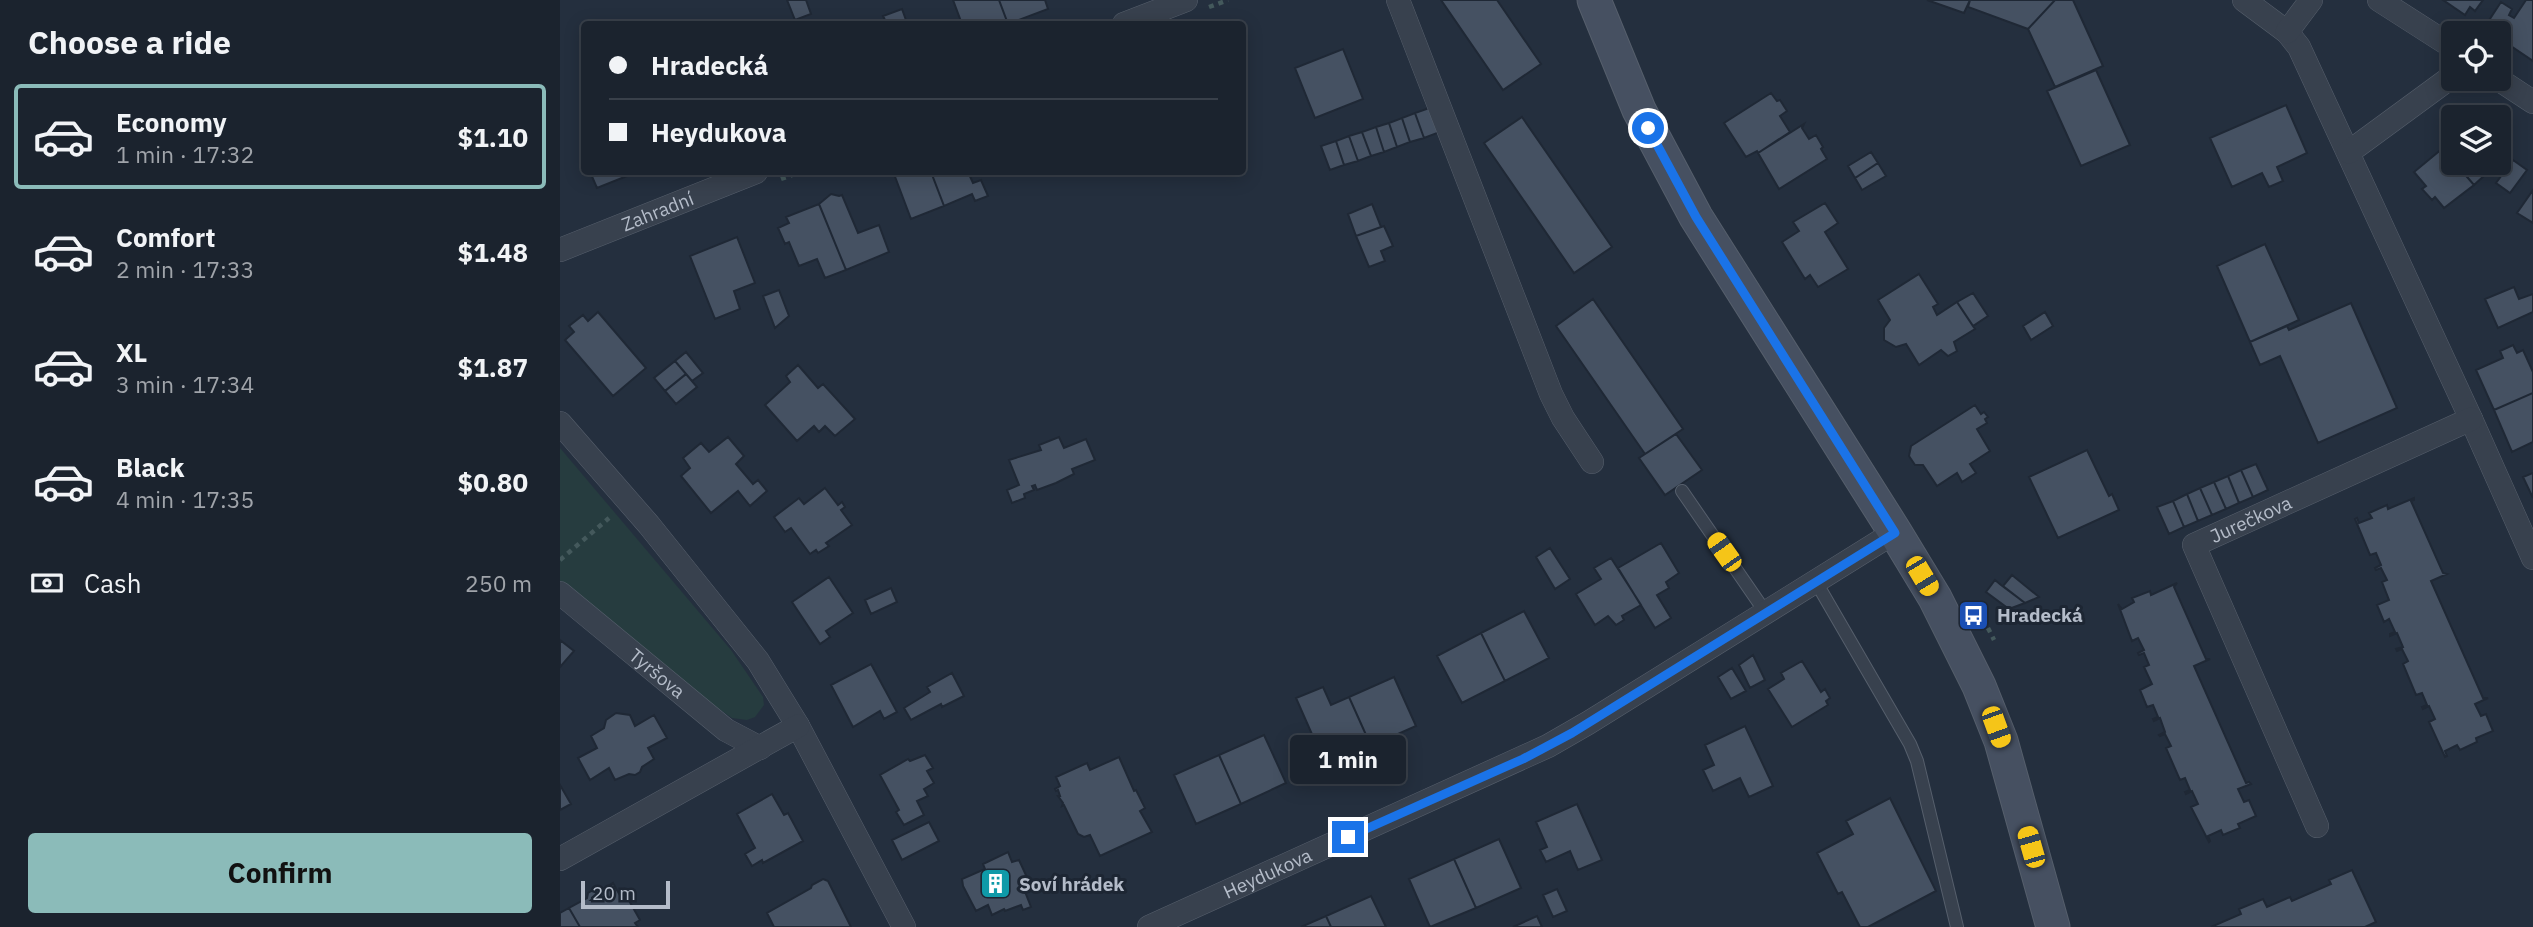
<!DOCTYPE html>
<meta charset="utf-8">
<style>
body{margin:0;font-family:"IBM Plex Sans",sans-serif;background:#242b36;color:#f1f3f6;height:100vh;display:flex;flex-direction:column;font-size:26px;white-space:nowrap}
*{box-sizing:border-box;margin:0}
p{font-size:23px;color:#a0a4aa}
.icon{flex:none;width:38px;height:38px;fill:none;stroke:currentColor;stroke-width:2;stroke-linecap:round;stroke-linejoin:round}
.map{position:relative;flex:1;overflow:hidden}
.side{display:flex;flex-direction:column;background:#1b232e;width:560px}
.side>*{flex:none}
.guide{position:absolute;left:21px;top:21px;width:665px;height:154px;border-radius:7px;box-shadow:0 4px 18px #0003,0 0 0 2px #39404a;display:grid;align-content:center;height:154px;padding:0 28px;background:#1b232e}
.tools{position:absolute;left:1881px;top:21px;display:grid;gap:14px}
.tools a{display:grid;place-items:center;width:70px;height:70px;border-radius:7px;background:#1b232e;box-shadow:0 4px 18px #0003,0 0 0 2px #39404a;font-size:35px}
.scale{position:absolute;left:21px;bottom:18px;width:89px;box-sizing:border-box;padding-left:7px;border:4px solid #b4bcc9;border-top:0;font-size:19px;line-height:24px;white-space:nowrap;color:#b4bcc9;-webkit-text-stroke:5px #1d2633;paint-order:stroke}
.end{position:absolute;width:32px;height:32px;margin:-16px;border:9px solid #1a73e8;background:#fff;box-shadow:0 0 0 4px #fff}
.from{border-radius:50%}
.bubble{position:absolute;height:49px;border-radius:7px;background:#1b232e;box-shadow:0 4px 18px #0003,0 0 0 2px #39404a;font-size:23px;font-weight:700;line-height:49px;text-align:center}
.car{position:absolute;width:21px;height:42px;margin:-21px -10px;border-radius:9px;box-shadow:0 0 5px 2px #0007;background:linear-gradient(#f5c518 24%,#345 0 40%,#f5c518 0 76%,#345 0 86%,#f5c518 0)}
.guide b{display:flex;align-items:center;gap:24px;height:66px;font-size:26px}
.guide b+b{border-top:2px solid #39404a}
.guide i{width:18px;height:18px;background:#f1f3f6}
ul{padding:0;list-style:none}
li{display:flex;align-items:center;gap:21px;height:105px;margin:0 14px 10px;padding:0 14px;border:4px solid transparent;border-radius:7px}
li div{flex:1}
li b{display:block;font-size:26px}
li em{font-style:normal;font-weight:700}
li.on{border-color:#8bbbb9}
li>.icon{width:63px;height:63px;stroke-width:1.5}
h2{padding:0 28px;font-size:32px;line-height:84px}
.pay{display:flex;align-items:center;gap:18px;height:77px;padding:0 28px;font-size:26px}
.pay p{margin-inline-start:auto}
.action{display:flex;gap:14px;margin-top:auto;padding:14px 28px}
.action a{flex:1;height:80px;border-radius:7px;background:#8bbbb9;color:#111;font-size:28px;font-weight:700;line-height:80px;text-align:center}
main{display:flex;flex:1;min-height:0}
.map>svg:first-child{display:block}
.green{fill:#263c3f}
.building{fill:#455162;stroke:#1f2835;stroke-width:2}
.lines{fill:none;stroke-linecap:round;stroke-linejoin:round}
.lane-casing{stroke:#565f6c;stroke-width:14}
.street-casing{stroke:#565f6c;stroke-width:24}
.secondary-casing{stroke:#565f6c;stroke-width:35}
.path{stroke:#44595c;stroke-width:4.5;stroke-dasharray:5 5;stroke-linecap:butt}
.lane{stroke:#38414e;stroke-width:12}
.street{stroke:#38414e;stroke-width:23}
.secondary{stroke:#465061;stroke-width:33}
.route{stroke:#1a73e8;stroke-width:9}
.labels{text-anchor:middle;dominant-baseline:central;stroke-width:6;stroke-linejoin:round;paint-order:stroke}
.street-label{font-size:19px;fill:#b4bcc9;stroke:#1d2633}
.poi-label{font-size:19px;font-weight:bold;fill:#b4bcc9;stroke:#1d2633;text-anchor:start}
</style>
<main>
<section class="side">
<h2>Choose a ride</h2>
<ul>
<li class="on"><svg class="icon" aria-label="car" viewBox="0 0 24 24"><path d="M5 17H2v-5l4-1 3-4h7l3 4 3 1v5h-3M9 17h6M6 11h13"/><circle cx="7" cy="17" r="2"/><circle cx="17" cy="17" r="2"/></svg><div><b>Economy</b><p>1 min · 17:32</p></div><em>$1.10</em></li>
<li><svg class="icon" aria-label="car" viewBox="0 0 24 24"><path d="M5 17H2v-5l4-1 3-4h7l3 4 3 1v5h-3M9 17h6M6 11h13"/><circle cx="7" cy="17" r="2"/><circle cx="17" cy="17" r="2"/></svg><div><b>Comfort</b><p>2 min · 17:33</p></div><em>$1.48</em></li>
<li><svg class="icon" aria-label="car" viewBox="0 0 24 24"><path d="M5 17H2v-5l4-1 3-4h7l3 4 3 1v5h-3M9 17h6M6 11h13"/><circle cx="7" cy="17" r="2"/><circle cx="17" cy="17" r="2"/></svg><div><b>XL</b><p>3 min · 17:34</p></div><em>$1.87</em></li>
<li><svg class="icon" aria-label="car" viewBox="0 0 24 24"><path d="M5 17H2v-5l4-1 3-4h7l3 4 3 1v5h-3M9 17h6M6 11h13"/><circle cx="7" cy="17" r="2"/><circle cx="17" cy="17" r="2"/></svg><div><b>Black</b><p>4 min · 17:35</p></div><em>$0.80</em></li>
</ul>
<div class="pay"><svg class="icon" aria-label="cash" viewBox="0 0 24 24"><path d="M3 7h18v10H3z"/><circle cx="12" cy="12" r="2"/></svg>Cash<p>250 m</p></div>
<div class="action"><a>Confirm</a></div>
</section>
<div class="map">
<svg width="1973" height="927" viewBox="0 0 1973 927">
<rect width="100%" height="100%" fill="#242f3e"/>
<path class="green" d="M0,448l171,202 32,47 1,8 -9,12 -8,3 -15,-2 -56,-39 -116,-94z"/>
<path class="building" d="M227,0h19l5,14 -16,6z
M393,0h46l9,24h-46z
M439,0h46l3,9 -40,15z
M881,0h56l44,64 -38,26z
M1367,0h43l-6,13z
M1410,0h85l-27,29 -60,-22z
M1495,0h18l30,66 -48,21 -27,-58z
M1883,0h40l-8,11 -5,-4 -5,8z
M1966,0h7v61l-34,-23v-5h-7l-8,-5 17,-26 11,7 -3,6 5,3z
M342,9l4,11h3l2,4h-24l-4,-8z
M783,49l20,50 -48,19 -20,-50z
M1536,70l34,75 -49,21 -34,-75z
M1211,93l6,8 3,-1 7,11 -7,5 10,16 -32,21 -1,-2 -11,6 -22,-34z
M1726,105l21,48 -30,14 6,14 -14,6 -7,-14 -30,14 -22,-49z
M872,107l8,25 -16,6 -9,-25z
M855,113l9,25 -14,4 -8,-24z
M962,117l90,130 -38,26 -90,-130z
M842,118l8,24 -13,5 -8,-24z
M829,123l8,24 -13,5 -8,-25z
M1244,124l-2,4 7,11 7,-4 7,12 -2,2 6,10 -48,30 -21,-36z
M816,127l8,25 -13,4 -9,-24z
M802,132l9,24 -13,5 -9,-25z
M789,136l9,25 -14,4 -8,-24z
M776,141l8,24 -14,5 -9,-24z
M1883,148l31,37 -30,23 -9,-11 -3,3 -10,-11 4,-3 -12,-14z
M1311,152l7,11 -23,15 -7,-12z
M1953,160l14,10 -17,23 -14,-10z
M1318,163l8,13 -24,14 -7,-12z
M1895,163h43l-24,22z
M30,172h47l-40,16z
M341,172h30l13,34 -33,13 -17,-45z
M371,172h37l5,11 8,-3 7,16 -13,5 -3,-7 -28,12z
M1973,190v33l-16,-10z
M271,194l8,2 3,-1 16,38 21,-8 10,27 -43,18 -27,-66z
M1265,203l13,20 -13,9 23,37 -30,18 -8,-12 -5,4 -23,-37 17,-11 -6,-9z
M259,204l27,66 -21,8 -8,-19 -18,7 -10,-24 -4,2 -7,-16 11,-5 -3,-6z
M812,204l9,23 -25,9 -8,-22z
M824,226l9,20 -12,5 4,10 -16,6 -13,-31z
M177,237l18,46 -21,8 6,18 -25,10 -25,-63z
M1705,244l34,76 -49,22 -33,-76z
M1359,274l19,30 -5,3 4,8 20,-13 18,27 -21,13 3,9 -9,5 -7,-6 -22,15 -13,-21 -10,3 -12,-7v-12l6,-8 -12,-20z
M1954,287l5,12 14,-5v18l-35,16 -13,-29z
M219,290l10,26 -14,12 -12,-32z
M1413,293l15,23 -15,10 -16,-24z
M1033,299l90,130 -38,25 -89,-128z
M1791,303l46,105 -79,35 -38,-87 -20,9 -10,-23 37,-16 2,4z
M38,312l48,56 -33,28 -48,-56 9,-8 -5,-6 14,-11 5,6z
M1485,312l8,14 -22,14 -8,-14z
M1953,345l4,8 6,-3 10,22v21l-39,17 -18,-40 27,-12 -3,-7z
M126,352l17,21 -11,8 -17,-20z
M115,361l11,13 -21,17 -11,-13z
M238,365l20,23 5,-4 32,35 -20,17 -10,-10 -6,6 -5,-6 -17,15 -32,-36 25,-23 -4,-6z
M126,374l11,13 -21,17 -11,-13z
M1973,393v49l-21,10 -18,-42z
M1415,405l6,9 3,-2 4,5 -3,2 2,4 -10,6 13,22 -20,13 6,9 -14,9 -5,-9 -20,13 -14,-21h-8l-6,-9 2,-10z
M1116,434l26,36 -37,25 -26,-37z
M168,437l16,19 -8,8 17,20 5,-4 9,11 -17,15 -12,-15 -27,22 -30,-37 9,-8 -7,-10 18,-15 8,9z
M499,437l5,11 22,-9 9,21 -23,9 2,5 -18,9 -19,7 -2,-5 -3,1 2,4 -10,4 1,4 -13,5 -5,-13 12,-5 -10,-25 32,-10 -2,-5z
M1527,450l22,46 3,-2 7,16 -61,28 -29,-61z
M1696,464l12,26 -15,7 -12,-27z
M1681,470l12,27 -14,6 -11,-27z
M1973,473v25l-10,-21z
M1668,476l11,27 -13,6 -12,-27z
M1654,482l12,27 -14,6 -12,-27z
M265,488l13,17 4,-3 3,5 -4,3 11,15 -26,18 3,3 -11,7 -2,-3 -6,4 -19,-26 -6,4 -11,-15 25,-19 5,6z
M1640,488l12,27 -14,6 -11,-27z
M1627,494l11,27 -14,6 -11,-26z
M1854,498v2l-3,1 32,72 4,1 -16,7 52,117h5l-13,6 6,12 5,-2 7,17 -17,7 1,4 -17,8 -3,-5 -12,6 2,5 -2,1 -16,-35 6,-3 -6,-13 -6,3 -1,-2 5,-2 -5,-12 -6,2 -13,-31 5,-3 -6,-12 -5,2 -1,-2 7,-2 -6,-14 -7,3v-2l5,-2 -6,-13 -5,3 -7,-17 12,-5 -7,-18 5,-2 -6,-12 -5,2 -1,-2 6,-3 -5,-12 -6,2 -15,-36 2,-1 2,5 13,-5 -3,-5 18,-8 1,4z
M1613,501l11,26 -15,7 -12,-27z
M1101,543l18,30 -13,9 3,6 -12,7 14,23 -16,10 -37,-60z
M990,548l20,31 -15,10 -19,-32z
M1051,558l30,47 -19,11 2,4 -8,5 -8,-9 -13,9 -19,-31 25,-15 -7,-11z
M1452,575l27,22 -14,6 -22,-17z
M269,577l24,36 -27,18 4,6 -10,7 -28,-42z
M1435,580l6,5 24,18 -16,6 -23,-17z
M1617,583l-3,4 32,72h4l-16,7 52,117 3,-1 2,2 -13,5 6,13 5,-2 7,16 -18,8 2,4 -17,7 -2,-5 -13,6 2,5 -1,1 -18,-35 7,-3 -6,-13 -6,3 -1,-2 5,-2 -5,-12 -5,2 -14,-32 5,-2 -6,-12 -5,2 -1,-1 6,-3 -5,-14 -6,3 -1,-2 5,-2 -5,-12 -6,2 -7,-17 12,-6 -8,-17 5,-2 -5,-12 -5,2 -1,-2 6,-3 -6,-12 -6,3 -14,-37 4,5 12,-7 -2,-4 18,-7 1,4z
M331,588l6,14 -26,12 -6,-14z
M964,611l25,47 -44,23 -24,-48z
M921,633l24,48 -43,22 -25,-47z
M0,640l14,11 -14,16z
M1193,655l12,25 -15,8 -11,-23z
M1242,661l19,31 4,-3 5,9 -4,3 2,4 -36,22 -24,-38 16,-10 -3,-6z
M311,664l26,48 -13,7 -4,-8 -27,16 -22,-42z
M1172,668l14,23 -15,8 -13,-22z
M392,673l12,23 -22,11 -1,-3 -30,16 -7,-12 26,-16 -3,-5z
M834,677l22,49 -45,20 -22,-49z
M763,687l8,18 18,-8 22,49 -45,20 -30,-68z
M56,713l14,2 5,11 19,-11 13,23 -19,10 6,11 -12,8 -2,5 -5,3 -6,-1 -14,6 -6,-12 -19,12 -12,-22 19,-10 -6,-12 13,-8 2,-8z
M1185,726l28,60 -24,11 -9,-19 -27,13 -10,-21 11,-5 -9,-20z
M704,735l22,48 -45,21 -22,-49z
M365,755l8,13 -6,3 7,12 -10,6 4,7 -11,5 7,14 -20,10 -8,-13 3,-2 -19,-35 28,-16 2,2z
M659,755l22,49 -45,20 -22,-49z
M559,757l15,34 2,-1 9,18 -5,3 12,21 -52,24 -10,-21 -6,2 -6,-3 -14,-29 -2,1 1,-3 -5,-7h2l-2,-6 -2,1 -1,-2 5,-3 -4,-9 31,-14 3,7z
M0,785l11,19 -11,6z
M212,794l12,21 4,-2 15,28 -40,22 -1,-3 -10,6 -7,-12 10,-6 -18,-34z
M1330,798l46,93 -68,36h-8l-18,-35 -4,2 -21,-41 36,-19 -7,-13z
M1017,804l25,56 -24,10 -8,-19 -24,11 -6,-12 7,-3 -11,-25z
M369,822l10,19 -37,19 -10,-20z
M939,839l22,49 -45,20 -22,-49z
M448,852l4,10 7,-2 12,26 -7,3 7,18 -8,3 -2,-5 -16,6 -1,-2 -12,6 -4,-10 -12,6 -13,-25 -1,-7 23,-10 -2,-5z
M894,859l22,49 -46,19 -21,-48z
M1792,870l24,52 -11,5h-154l30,-13 -2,-5 24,-10 4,8 23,-10 2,4 39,-17 -2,-4z
M263,879l5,2 23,46h-77l-7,-14 44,-25 1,-3z
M53,883l9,16 5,-2 13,23 -5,3 3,4h-58l-11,-19 18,-10 1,-5 9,-5 6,1z
M997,889l10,22 -14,6 -10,-22z
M811,896l15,31h-55l-5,-11z
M9,908l11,19h-20v-14z
M766,916l5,11h-30z
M977,916l5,11h-29z"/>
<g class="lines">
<defs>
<path id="lane" d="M1122,491l84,122
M1256,582l94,162 7,17 40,166"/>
<g id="street">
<path d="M838,0l153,394 12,24 29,44"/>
<path d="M1684,0l43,32 12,15 172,372 62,139"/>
<path d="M1819,0l75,48"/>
<path d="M564,24l62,-24"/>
<path d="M1727,32l24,-32"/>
<path d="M1938,79l35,23"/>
<path d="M1789,152l105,-77"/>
<path id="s1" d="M0,250l196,-78"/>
<path d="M0,423l89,102 109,136 40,65 106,201"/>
<path id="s2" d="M0,593l166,137 34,18"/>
<path id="s3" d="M1757,826l-123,-281 277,-126"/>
<path d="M0,859l238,-133"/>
<path id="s4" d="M589,927l399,-181 40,-23 307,-191"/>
</g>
<path id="secondary" d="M1034,0l45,110 57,107 199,315 40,66 44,88 22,55 52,186"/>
</defs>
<use href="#lane" class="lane-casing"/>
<use href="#street" class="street-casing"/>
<use href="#secondary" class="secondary-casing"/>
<path class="path" d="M649,7l19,-7
M221,179l19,-7
M0,560l49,-42
M1419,610l15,30"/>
<use href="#lane" class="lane"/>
<use href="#street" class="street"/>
<use href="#secondary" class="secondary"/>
</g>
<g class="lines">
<path class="route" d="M788,837l175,-78 49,-26 323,-200 -199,-316 -48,-89"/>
</g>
<defs>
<symbol id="bus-square" viewBox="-11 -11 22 22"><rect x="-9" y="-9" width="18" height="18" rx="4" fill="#1a4fb4" stroke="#1d2633"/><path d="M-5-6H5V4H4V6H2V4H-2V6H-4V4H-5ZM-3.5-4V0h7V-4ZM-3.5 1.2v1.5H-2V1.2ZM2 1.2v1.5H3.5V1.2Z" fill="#fff"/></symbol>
<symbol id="building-square" viewBox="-11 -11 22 22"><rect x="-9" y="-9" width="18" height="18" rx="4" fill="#0f9aa8" stroke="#1d2633"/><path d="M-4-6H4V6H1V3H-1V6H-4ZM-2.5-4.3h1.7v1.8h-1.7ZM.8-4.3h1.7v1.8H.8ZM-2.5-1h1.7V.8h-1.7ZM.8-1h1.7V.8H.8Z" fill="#fff"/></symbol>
</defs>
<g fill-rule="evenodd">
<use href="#bus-square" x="1396" y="598" width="35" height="35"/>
<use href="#building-square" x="418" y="866" width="35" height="35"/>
</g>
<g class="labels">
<g class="street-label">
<text stroke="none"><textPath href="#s1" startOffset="105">Zahradní</textPath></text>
<text stroke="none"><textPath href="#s3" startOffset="369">Jurečkova</textPath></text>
<text stroke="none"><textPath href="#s2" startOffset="126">Tyršova</textPath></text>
<text stroke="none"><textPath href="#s4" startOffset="130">Heydukova</textPath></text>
</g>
<g class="poi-label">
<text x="1437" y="615">Hradecká</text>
<text x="459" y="884">Soví hrádek</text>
</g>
</g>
</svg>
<div class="tools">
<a><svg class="icon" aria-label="locate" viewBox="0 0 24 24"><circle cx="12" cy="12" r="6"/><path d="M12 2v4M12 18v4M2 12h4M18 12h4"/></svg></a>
<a><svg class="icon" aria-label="layers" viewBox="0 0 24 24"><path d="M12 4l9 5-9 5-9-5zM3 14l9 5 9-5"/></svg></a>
</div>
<div class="scale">20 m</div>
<i class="end from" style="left:1088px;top:128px"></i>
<i class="end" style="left:788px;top:837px"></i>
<div class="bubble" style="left:730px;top:735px;width:116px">1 min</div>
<i class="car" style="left:1164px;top:552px;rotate:325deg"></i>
<i class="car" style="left:1362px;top:576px;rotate:149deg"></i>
<i class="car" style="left:1436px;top:727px;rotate:160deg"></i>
<i class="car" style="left:1471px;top:847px;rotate:344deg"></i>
<div class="guide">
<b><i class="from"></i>Hradecká</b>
<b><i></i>Heydukova</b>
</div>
</div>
</main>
